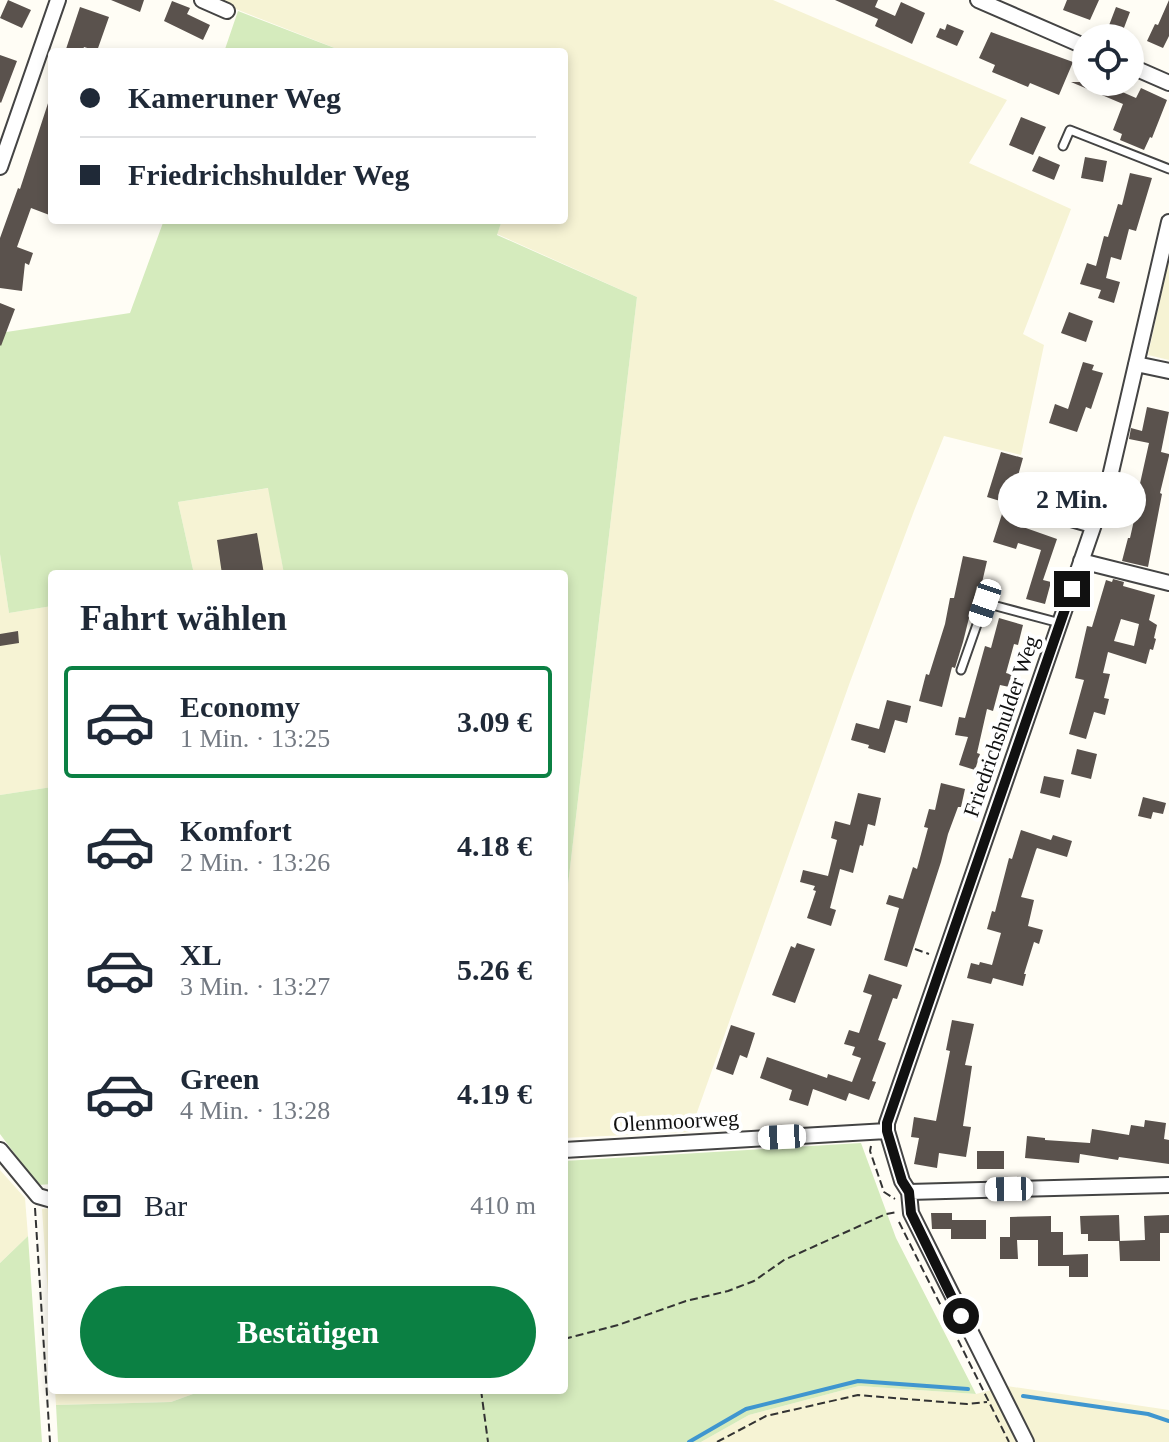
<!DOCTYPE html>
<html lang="de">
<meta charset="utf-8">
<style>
body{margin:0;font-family:"Times New Roman",serif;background:#f2f2f3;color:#1f2937;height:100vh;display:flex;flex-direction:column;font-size:30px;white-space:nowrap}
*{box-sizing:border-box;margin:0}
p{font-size:26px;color:#747a83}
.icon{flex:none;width:44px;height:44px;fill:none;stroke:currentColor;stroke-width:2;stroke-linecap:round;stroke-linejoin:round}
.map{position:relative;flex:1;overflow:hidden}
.drawer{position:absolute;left:48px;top:570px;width:520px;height:824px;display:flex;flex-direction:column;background:#fff;border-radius:8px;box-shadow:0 4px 12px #0003}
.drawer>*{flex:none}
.banner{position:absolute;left:48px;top:48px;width:520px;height:176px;border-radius:8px;box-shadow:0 4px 12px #0003;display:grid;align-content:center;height:176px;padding:0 32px;background:#fff}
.controls{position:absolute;left:1072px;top:24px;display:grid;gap:16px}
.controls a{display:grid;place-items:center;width:72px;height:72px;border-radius:50%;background:#fff;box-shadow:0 4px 12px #0003;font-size:40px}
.end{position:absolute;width:36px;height:36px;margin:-18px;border:10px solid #111;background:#fff;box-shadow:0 0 0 4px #fff}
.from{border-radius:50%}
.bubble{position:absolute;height:56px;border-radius:28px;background:#fff;box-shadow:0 4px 12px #0003;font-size:26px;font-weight:600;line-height:56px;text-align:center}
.car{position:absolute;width:24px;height:48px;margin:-24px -12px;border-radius:10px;box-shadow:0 0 6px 2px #0007;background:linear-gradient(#fff 24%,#345 0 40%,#fff 0 76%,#345 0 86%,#fff 0)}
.banner b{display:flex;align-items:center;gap:28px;height:76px;font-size:30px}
.banner b+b{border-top:2px solid #e0e1e3}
.banner i{width:20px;height:20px;background:#1f2937}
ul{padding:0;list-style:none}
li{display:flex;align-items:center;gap:24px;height:112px;margin:0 16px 12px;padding:0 16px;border:4px solid transparent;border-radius:8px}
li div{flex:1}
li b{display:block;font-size:30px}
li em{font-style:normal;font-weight:600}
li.selected{border-color:#0b8043}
li>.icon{width:72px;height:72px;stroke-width:1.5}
h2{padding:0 32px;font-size:36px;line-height:96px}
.pay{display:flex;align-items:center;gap:20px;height:88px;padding:0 32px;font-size:30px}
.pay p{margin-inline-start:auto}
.button{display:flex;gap:16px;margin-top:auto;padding:16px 32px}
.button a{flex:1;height:92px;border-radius:48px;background:#0b8043;color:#fff;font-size:32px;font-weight:600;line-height:92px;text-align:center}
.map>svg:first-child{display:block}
.farmland{fill:#f6f3d4}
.green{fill:#d5ebbd}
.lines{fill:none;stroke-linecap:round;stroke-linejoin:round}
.stream{stroke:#3f96cf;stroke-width:4}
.building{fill:#5a524d;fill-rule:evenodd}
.lane-casing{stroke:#444;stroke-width:11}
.street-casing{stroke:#444;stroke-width:18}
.path{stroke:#333;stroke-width:2;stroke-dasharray:8 4;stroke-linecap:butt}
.lane{stroke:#fff;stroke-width:7}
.street{stroke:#fff;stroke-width:14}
.route{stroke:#111;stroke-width:10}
.labels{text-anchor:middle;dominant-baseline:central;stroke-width:8;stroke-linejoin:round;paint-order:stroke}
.street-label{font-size:22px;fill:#111;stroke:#fff}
</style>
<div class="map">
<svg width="1169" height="1442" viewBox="0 0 1169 1442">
<rect width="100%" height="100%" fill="#fffdf5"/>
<path class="farmland" d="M213,0h560l234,100 -38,63 102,46 -48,125 21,11 -23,110 -77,-19 -30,75 -64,171 -160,450 -126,6v-219l73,-622 -140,-63 5,-14h62v-168h-219z
M1169,259v101l-21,-5z
M269,488l15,86h-90l-16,-72z
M0,554l9,59 43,-7v181l-52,8z
M0,1170l25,28 3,38 -28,27z
M52,1208v144l-10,-143z
M859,1386l117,8 31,-8 162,24v32h-468l48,-27z
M55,1390h149l-33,12 -115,3z"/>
<path class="green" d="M238,11l107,41h-121z
M164,220h338l-5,15 140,62 -73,622v-345h-280l-16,-86 -90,14 16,72h-142v32l-43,7 -9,-59v-221l130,-20z
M52,787v397l-14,1 -38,-51v-339z
M861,1143l35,95 80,156 -117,-8 -110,29 -48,27h-643l-2,-37 115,-3 33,-12h360v-229z
M28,1236l14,206h-42v-179z"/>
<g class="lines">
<path class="stream" d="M1023,1396l125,18 21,7
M689,1442l57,-33 112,-28 110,8"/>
</g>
<path class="building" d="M8,0l23,10 -9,18 -22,-10z
M111,0h33l-4,12z
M835,0h43l-3,7 20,9 6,-14 24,11 -13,31 -37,-18 3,-7z
M1067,0h32l-9,20 -27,-10z
M1169,0v36l-6,12 -16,-7 8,-17 3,1z
M172,1l18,7 -3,6 23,11 -7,15 -39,-19z
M80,7l29,10 -12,34 -13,-4 -2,5h-17z
M1116,7l14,5 -8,21 -14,-5z
M947,24l17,7 -7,15 -21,-9 4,-9 5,2z
M991,32l82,30 -14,33 -29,-12 -2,4 -36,-15 3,-7 -16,-7z
M0,55l17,6 -16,42 -1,-1z
M1071,82h42l-2,5 25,11 5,-10 26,12 -15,38 -2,-1 -6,13 -24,-10 2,-6 -9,-4 10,-26z
M51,94l1,74 -4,11 4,1v36l-21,-8 -14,39 16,6 -4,12 -4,-2 -3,28 -22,-3v-50l18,-50 2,1z
M1021,117l25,10 -13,28 -24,-10z
M1039,156l21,9 -6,15 -22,-9z
M1085,157l22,4 -4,21 -22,-4z
M1130,173l22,5 -16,53 -7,-2 -8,31 -10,-3 -5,21 14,4 -6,21 -16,-5 3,-8 -21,-6 7,-21 9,3 8,-30 4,1 10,-33 4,1z
M0,303l15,6 -14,37 -1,-1z
M1069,312l24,9 -7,21 -25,-9z
M1083,362l11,3 -2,5 11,3 -12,36 -5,-2 -9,25 -28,-9 6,-19 13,5z
M1147,407l22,5 -8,40 8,2v2l-9,37 2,1 -14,73 -26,-6 6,-23h2l11,-49 -2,-1 10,-45 -20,-4 2,-11 11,3z
M1001,452l22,6 -13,46 -23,-7z
M1056,475l17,6 -5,15 -18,-6z
M1002,514l23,7 -2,6 34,12 -14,41 8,2 -6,22 -19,-5 15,-49 -23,-7 -2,6 -23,-7z
M257,533l7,41h-42l-5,-34z
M963,556l24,5 -6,26 -4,-1 -14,56 -8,26 -3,-1 -10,40 -23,-6 7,-27 3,1 16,-51 5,-26h4z
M1113,579l11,3 -1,4 32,9 -6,25 8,5 -3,13 2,1 -3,11 -3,-1 -4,15 -38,-12 -5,21 7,1 -6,24 5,1 -4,16 -11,-3 -8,27 -17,-5 15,-54 -9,-2 12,-52 5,1 14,-47 6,2zM1121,619l18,5 -5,22 -20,-5z
M999,618l24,7 -5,20 -4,-1 -8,29 11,3 -3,12 -14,-3 -7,26 -6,-2 -10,44 3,1 -5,16 -16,-5 9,-28 -13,-2 4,-18 6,1 20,-72 6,2z
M18,631l1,12 -19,3v-12z
M887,700l24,6 -4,17 -12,-3 -10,33 -17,-5 1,-3 -18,-5 5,-17 23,6z
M1077,749l20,5 -6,25 -20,-5z
M1044,776l20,4 -4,18 -20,-5z
M941,783l24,6 -4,18h-3l-10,27 -7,28 -34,105 -23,-7 15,-52 -13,-4 3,-9 14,4 10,-32 4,2 11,-41 -4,-1 5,-18 6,1z
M858,793l23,5 -6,28 -7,-2 -5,22 -3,-1 -7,28 -13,-4 -10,39 6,2 -5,16 -24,-8 9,-27 -3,-1 2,-4 -15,-4 3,-12 25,6 9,-36 -6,-2 4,-17 15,4z
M1143,797l23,6 -3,11 -10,-2 -2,7 -13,-3z
M1021,830l30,10 2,-5 19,6 -5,16 -30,-9 -1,2 -15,47 13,3 -6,26 15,4 -4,14 -5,-2 -10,32h2l-3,12 -30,-8 -2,6 -24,-6 4,-15 8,2 1,-3 12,3 9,-32 -14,-4 5,-18 3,1 14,-54 3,1z
M797,943l18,6 -20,54 -23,-8 19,-49 4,2z
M869,974l33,11 -5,14 -4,-1 -15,42 8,3 -14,38 4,1 -7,18 -20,-7 -3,8 -33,-12 -5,17 -19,-6 3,-10 -32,-12 7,-21 60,21 1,-4 24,8 9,-24 -9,-3 3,-8 -11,-3 5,-14 10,3 13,-38 -9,-3z
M952,1020l22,4 -9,41 7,1 -9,60 8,1 -5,30 -27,-4 -2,15 -23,-4 5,-26 -8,-1 3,-20 22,4 14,-70 -4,-1z
M731,1025l24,8 -8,25 -7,-3 -7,20 -17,-6z
M1145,1120l21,3 -2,16 5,1v24l-50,-7 -1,3 -38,-6 -1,9 -54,-5 2,-22 18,2v2l45,3 2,-14 37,6 2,-10 13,2z
M977,1151h27v18h-27z
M931,1213h21v7h34v19h-35v-10h-19z
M1119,1215l1,26h-32v-7h-7l-1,-18z
M1169,1215v18h-9v28h-40l-1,-20 26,-1 -1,-24z
M1051,1216v16h12v23l25,-1v23h-19v-11h-31v-26h-21l1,19h-18v-22h10v-20z"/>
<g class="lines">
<defs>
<path id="lane" d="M1063,146l7,-16 99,39
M1029,488l-6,21 70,20
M985,603l75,20
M961,670l26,-74"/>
<path id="street" d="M202,0l25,11
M978,0l108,47
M1130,66l39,17
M0,167l58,-167
M1136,364l33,7
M1081,561l88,22
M0,1150l38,46 14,4
M564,1150l323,-19
M909,1192l-7,-11 -15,-50v-8l222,-642 60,-259
M909,1192l2,21 115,229
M909,1192l260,-7"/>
</defs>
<use href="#lane" class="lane-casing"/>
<use href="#street" class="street-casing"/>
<path class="path" d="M915,949l14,5
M871,1146l-1,5 14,41 11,7
M35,1208l15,234
M899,1222l110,220
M564,1339l54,-14 68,-24 42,-10 26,-10 30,-21 102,-46 11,-2
M481,1390l7,52
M717,1442l49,-26 92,-21 109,9 20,-2"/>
<use href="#lane" class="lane"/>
<use href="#street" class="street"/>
</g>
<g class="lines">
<path class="route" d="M961,1316l-50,-103 -2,-21 -7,-11 -15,-50v-8l185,-534"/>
</g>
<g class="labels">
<g class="street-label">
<text transform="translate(1001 726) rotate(-71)">Friedrichshulder Weg</text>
<text transform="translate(676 1121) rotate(-3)">Olenmoorweg</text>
</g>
</g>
</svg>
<div class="controls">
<a><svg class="icon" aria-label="locate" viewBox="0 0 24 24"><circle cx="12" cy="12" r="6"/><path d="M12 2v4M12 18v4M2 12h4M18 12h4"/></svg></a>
</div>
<i class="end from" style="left:961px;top:1316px"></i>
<i class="end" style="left:1072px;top:589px"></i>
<div class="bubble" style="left:998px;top:472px;width:148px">2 Min.</div>
<i class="car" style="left:985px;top:603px;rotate:199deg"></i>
<i class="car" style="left:782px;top:1137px;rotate:267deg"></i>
<i class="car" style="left:1009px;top:1189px;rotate:269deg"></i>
<div class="banner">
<b><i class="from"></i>Kameruner Weg</b>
<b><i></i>Friedrichshulder Weg</b>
</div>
<section class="drawer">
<h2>Fahrt wählen</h2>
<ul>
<li class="selected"><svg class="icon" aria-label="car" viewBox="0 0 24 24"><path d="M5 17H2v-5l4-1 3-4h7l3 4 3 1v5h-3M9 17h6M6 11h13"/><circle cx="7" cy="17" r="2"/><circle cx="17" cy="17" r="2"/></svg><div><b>Economy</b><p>1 Min. · 13:25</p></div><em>3.09 €</em></li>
<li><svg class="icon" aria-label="car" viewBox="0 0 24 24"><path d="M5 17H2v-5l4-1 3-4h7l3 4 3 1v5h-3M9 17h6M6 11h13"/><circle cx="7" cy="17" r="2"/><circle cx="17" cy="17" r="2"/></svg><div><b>Komfort</b><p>2 Min. · 13:26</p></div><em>4.18 €</em></li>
<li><svg class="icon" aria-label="car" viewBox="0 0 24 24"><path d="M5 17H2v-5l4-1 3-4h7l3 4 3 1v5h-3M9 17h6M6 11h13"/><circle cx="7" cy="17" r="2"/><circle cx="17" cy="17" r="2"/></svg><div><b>XL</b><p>3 Min. · 13:27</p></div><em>5.26 €</em></li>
<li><svg class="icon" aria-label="car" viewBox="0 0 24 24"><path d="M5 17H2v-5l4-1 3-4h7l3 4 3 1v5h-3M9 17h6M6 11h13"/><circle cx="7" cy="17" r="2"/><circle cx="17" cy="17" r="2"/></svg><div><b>Green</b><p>4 Min. · 13:28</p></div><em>4.19 €</em></li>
</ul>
<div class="pay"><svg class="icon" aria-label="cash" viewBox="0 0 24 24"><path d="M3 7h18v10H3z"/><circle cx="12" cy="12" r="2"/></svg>Bar<p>410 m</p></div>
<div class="button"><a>Bestätigen</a></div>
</section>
</div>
